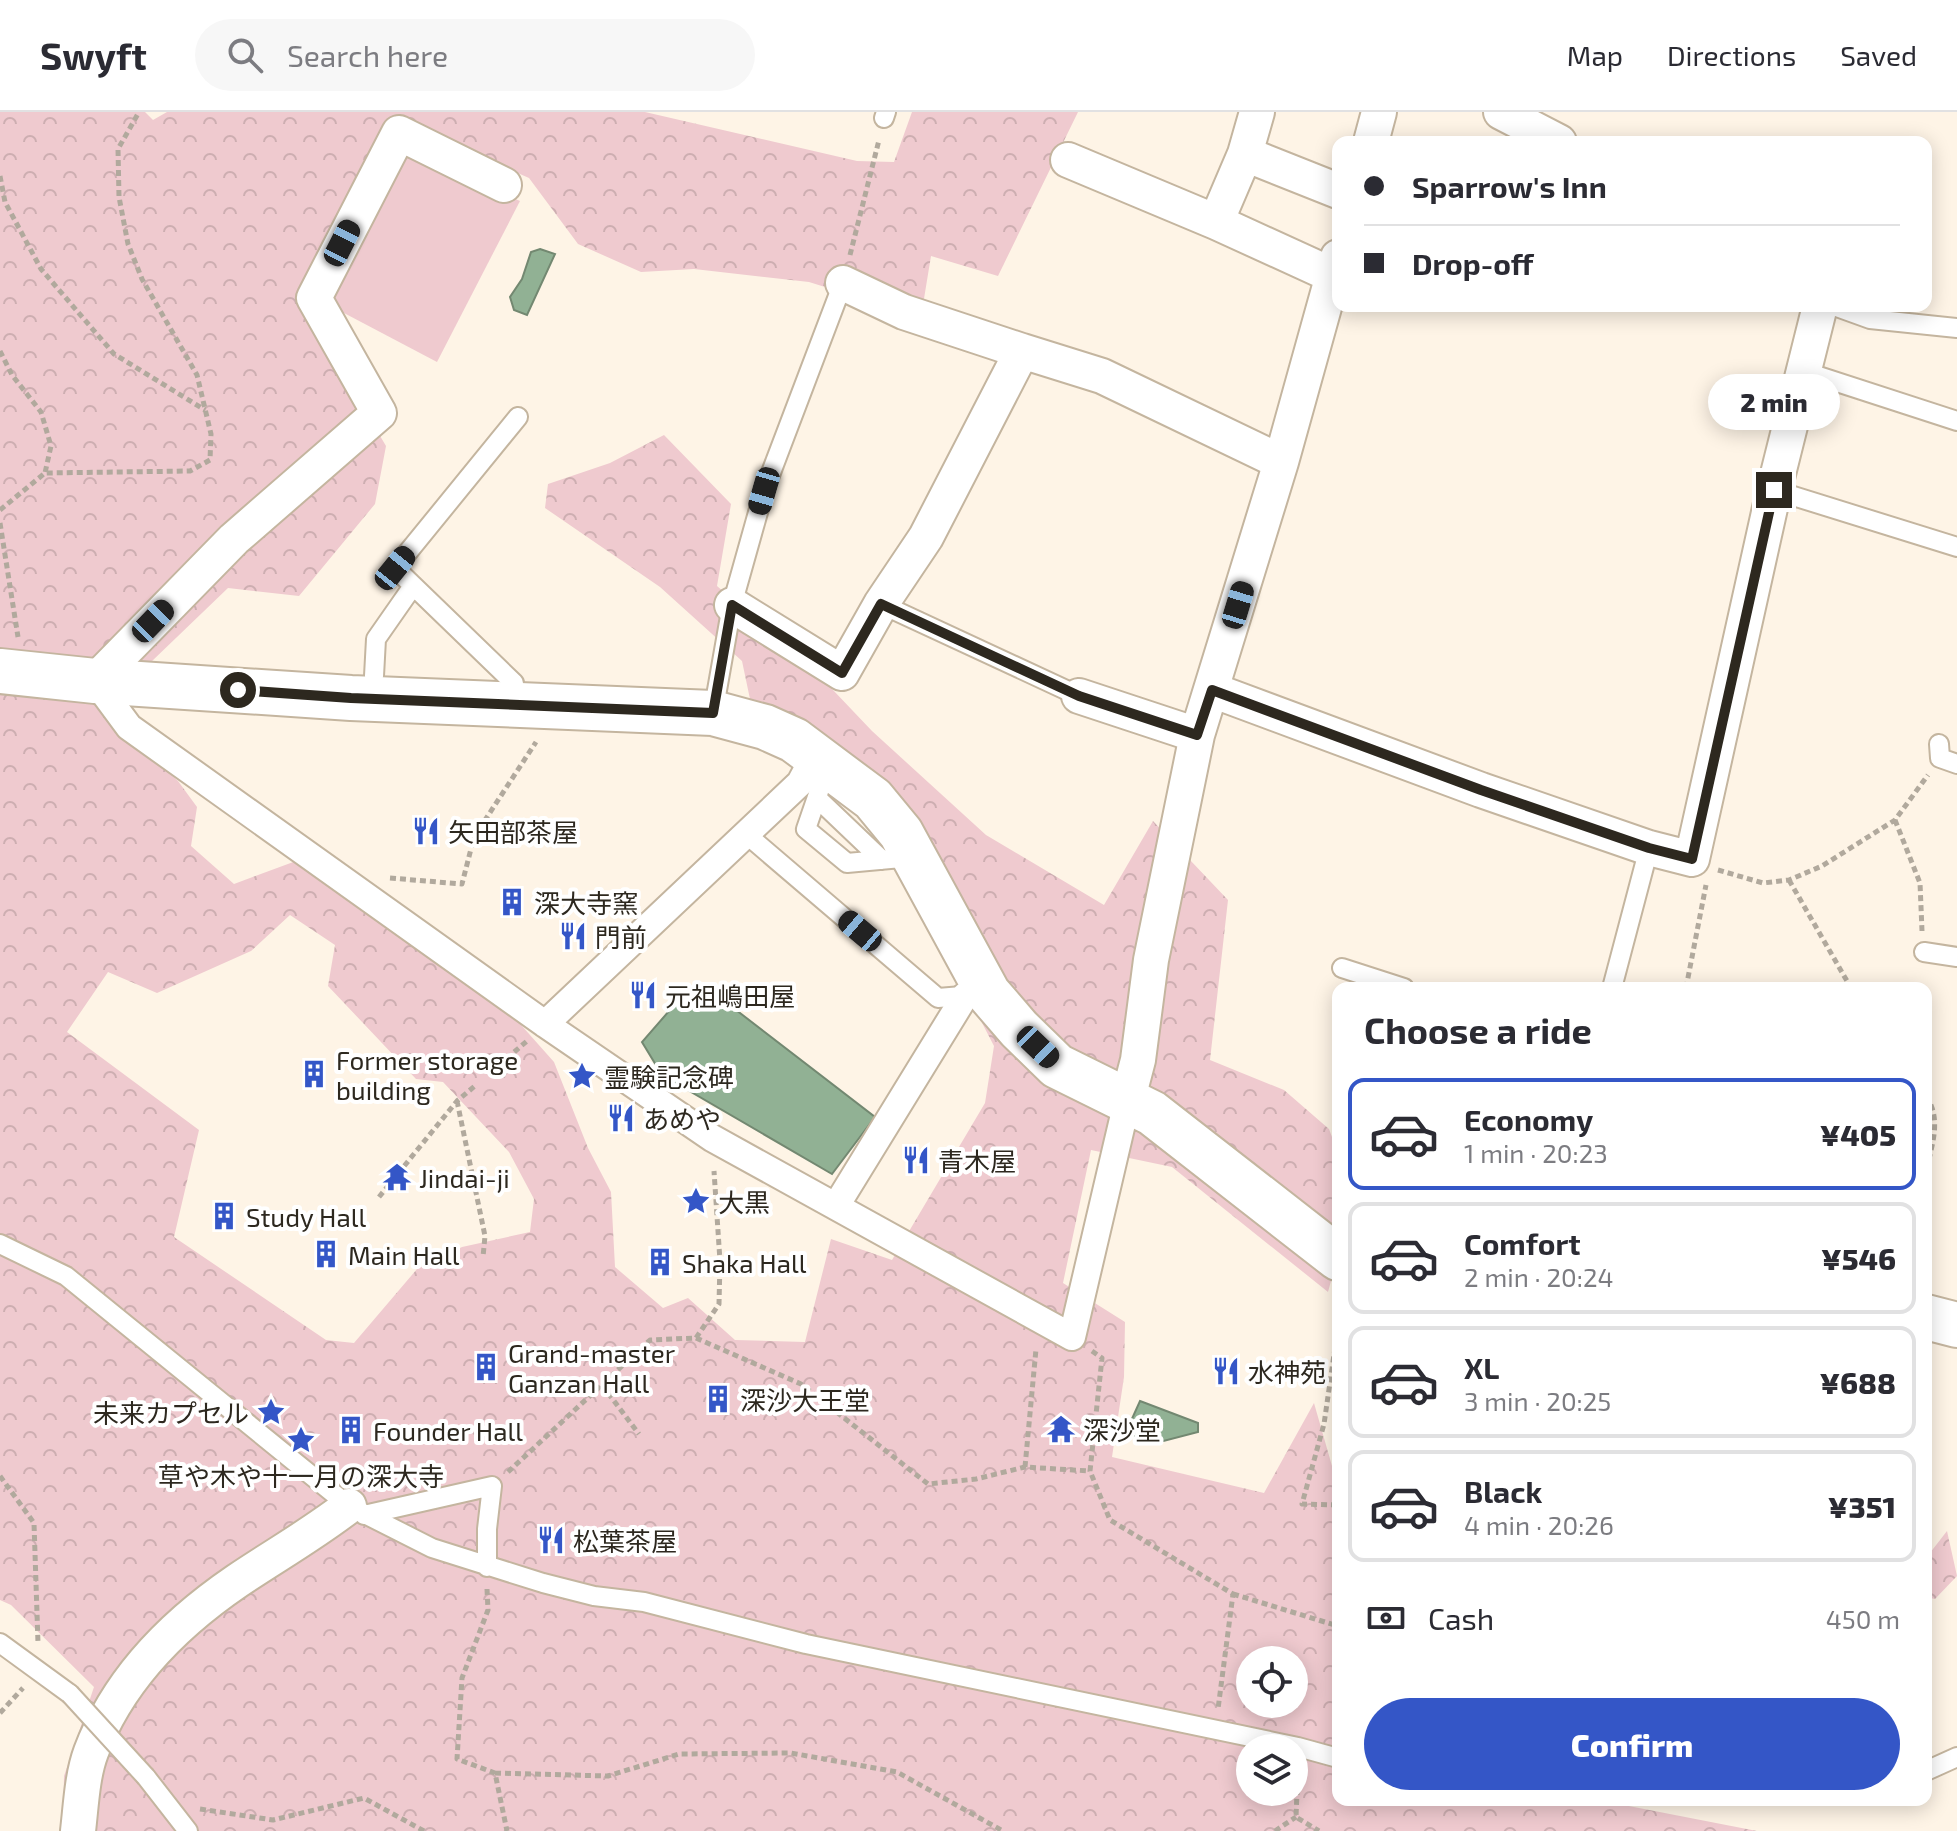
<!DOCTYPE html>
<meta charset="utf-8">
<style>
body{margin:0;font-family:"Exo 2","Noto Sans JP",sans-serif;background:#f7f7f7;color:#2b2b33;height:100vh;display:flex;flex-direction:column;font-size:30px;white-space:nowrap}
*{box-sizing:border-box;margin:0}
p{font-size:26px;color:#7c7c81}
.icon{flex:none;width:44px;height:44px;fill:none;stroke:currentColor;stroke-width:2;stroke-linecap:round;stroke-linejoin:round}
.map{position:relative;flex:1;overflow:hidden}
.details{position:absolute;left:1332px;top:870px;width:600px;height:824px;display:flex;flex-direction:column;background:#fff;border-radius:16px;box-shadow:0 4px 20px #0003}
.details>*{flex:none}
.banner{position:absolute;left:1332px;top:24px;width:600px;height:176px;border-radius:16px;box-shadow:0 4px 20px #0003;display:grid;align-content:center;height:176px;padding:0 32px;background:#fff}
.controls{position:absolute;left:1236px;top:1534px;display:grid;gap:16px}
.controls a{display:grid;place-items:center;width:72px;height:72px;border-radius:50%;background:#fff;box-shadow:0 4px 20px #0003;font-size:40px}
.end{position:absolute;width:36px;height:36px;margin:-18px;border:10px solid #2d281f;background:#fff;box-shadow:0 0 0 4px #fff}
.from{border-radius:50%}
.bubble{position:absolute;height:56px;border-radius:28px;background:#fff;box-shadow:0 4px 20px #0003;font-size:26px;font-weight:800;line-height:56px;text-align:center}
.car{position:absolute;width:24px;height:48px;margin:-24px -12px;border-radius:10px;box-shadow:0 0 6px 2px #0007;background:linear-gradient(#222 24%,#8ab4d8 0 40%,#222 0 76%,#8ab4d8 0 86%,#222 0)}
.banner b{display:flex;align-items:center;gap:28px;height:76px;font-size:30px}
.banner b+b{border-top:2px solid #e1e1e2}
.banner i{width:20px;height:20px;background:#2b2b33}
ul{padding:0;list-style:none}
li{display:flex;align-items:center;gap:24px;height:112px;margin:0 16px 12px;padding:0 16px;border:4px solid #e1e1e2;border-radius:16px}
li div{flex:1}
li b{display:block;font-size:30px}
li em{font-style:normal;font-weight:800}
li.on{border-color:#3456c7}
li>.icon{width:72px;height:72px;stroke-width:1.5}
h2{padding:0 32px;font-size:36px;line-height:96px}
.pay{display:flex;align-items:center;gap:20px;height:88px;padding:0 32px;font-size:30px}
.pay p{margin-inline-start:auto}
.primary-button{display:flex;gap:16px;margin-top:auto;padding:16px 32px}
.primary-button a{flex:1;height:92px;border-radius:48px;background:#3456c7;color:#fff;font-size:32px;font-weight:800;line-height:92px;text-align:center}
header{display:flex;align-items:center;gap:48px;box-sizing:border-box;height:112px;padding:0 40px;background:#fff;border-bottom:2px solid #e1e1e2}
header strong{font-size:38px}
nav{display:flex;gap:44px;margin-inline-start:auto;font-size:28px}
.search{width:560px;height:72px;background:#f7f7f7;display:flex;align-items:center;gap:20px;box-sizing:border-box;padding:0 28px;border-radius:44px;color:#7c7c81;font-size:30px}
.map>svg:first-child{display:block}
.forest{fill:url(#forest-crowns);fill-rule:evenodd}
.garden{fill:#efcacf}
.water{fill:#91b194;stroke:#738871;stroke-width:2}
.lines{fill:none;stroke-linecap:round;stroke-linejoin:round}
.service-casing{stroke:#c4b59f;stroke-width:22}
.pedestrian-casing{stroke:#c4b59f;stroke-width:30}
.minor-casing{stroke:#c4b59f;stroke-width:38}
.tertiary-casing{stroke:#c4b59f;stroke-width:48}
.path{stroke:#b1a99d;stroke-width:5;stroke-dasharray:6 4;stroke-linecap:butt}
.service{stroke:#fff;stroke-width:18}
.pedestrian{stroke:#fff;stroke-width:26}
.minor{stroke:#fff;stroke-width:34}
.tertiary{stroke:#fff;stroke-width:44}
.service-bridge-casing{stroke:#c4b59f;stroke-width:22;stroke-linecap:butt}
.service-bridge{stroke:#fff;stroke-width:18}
.route{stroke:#2d281f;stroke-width:10}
.labels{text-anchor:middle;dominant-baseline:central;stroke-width:8;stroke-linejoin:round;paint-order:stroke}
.poi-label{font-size:26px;fill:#2d281f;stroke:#fff;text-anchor:start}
</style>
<header>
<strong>Swyft</strong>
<div class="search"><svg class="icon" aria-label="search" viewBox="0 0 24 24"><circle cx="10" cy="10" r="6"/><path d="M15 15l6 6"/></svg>Search here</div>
<nav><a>Map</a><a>Directions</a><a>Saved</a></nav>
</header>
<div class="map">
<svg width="1957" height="1719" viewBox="0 0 1957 1719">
<defs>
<pattern id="forest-crowns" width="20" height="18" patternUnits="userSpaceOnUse" patternTransform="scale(2)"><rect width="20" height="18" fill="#efcacf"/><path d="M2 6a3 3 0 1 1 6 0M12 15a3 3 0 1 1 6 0" fill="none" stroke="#cdaeb1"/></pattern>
</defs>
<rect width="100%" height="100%" fill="#fef4e6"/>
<path class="forest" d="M0,0h145l8,8 14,-8h478l212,49 37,1 18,-50h166l-80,164 -67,-20 -10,61 -112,-35 -115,-13 -53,3 -63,-28 -49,-66 -136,-60 -88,191 81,137 -11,58 -76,92 -71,-8 -128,123 78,70 19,26 -6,39 43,38 62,-23 218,156 40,45 34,86 23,44 4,75 48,41 25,-10 47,42 70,2 26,-103 61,21 93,-157 9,-57 -58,-112 -75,-126 -102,-66 -17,-81 -82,-74 -115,-79 3,-24 62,-21 54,-28 67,69 -14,82 97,84 58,61 114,104 118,70 49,-84 75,79 -18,160 74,30 45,39 9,24v102l-10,37 -156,-125 -81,-17 -28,133 62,39 -1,55 -12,80 152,36 50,-90 22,77 2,1v319h260l159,31h-1694l1,-55 30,-89 -83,-82 -11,-5zM290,803l45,30 -7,41 88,93 27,3 66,70 25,47 -4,33 -68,15 -45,22 -63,74 -28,-3 -152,-103 25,-107 -132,-98 41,-60 49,21 94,-42zM1250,1548h44v44h-44zM1250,1636h44v44h-44z
M1947,1419l10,45 -22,23 -9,-2v-39z"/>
<path class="garden" d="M402,37l118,52 -83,161 -112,-59z"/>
<path class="water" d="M540,137l15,5 -28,61 -13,-5 -4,-13 12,-18 9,-27z
M690,875l17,16 7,-10 161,124 -43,57 -170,-99 -20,-33z
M1140,1289l58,22v9l-46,12 -26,-12z"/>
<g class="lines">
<defs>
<path id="service" d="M884,6l2,-6
M1834,194l36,13 87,9
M1803,259l154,50
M1774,378l183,57
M881,492l198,92
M374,564l2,-37 37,-53
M513,593l1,-22 -119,-115 123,-151
M713,601l19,-108 32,-114 79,-208
M1939,632l1,14 17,6
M828,653l-22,64 41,34 65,-6
M817,686l65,62
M746,722l192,164 36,-3
M1924,840l33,5
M1342,856l62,20
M1612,876l37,-140
M0,1132l66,32 283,230 83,42 111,35 51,13 50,6 162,42 492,103 40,11
M364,1403l128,-29 -5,43v38
M0,1531l70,51
M1926,1659l31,-14
M146,1665l42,54"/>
<path id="pedestrian" d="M95,569l34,46 416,297 167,114 360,199 55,-235
M545,912l255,-241 15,-28
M836,1094l129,-210"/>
<path id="minor" d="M1501,0l58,30
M1371,30l8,-30
M1245,42l93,37
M1068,48l148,62 116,53
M1216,110l29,-68 12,-42
M1022,239l80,25 179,86
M732,493l110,68 39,-69 45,-67 96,-186 -118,-39 -61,-29
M95,569l139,-142 145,-126 -65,-115 85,-165 105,52
M1212,578l269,100 168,58 43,11 82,-369 46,-184
M1079,584l118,39
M1127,990l11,-42 13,-100 46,-225 84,-273 57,-205
M78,1719c3,-25 4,-55 13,-79 27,-72 83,-128 146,-171 37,-25 76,-47 112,-75"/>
<path id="tertiary" d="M0,559l95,10 256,17 362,15 52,14 29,13 79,59 28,34 87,160 31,36 38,37 95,47 186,145
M1926,1205l31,8"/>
</defs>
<use href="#service" class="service-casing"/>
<use href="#pedestrian" class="pedestrian-casing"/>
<use href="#minor" class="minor-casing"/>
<use href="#tertiary" class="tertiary-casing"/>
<path class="path" d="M0,64l5,26 36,67 73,85 91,56
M850,143l29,-115
M0,239l12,24 29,37 10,34 -6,27
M0,398l45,-37 145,-2 20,-11 1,-26 -14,-59 -55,-96 -14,-35 -9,-47 -1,-48 21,-37
M0,411l18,114
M1895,708l25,63 2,48
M1718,758l45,13 26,-3 33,-14 73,-46 33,-45
M390,766l72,6 12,-47 62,-95
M1789,768l62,108
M1686,876l20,-103
M499,953l28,-24
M1926,984c16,23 6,49 0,75
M457,989l28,135 -2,21
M379,1085l78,-96 19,-16
M1338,1215l-14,97 -22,80 36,1
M696,1226l105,46 127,100 48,-5 49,-12 65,4
M1092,1239l10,7 -12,113 20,49 123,74 -15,115
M1926,1264v13
M602,1273l37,49
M1025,1355l11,-118
M508,1360l142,-132 46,-2 23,-34 1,-43 -6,-90
M0,1364l34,47 4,120
M487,1477l1,21 -26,68 -5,81 38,14 12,58
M1233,1482l105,32
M0,1601l23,-25
M1298,1657l-2,48 23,14
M495,1661l113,3 71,-22 112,-1 106,19 106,59
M200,1697l73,11 91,-22 60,33
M1275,1719l21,-14"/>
<use href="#service" class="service"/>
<use href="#pedestrian" class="pedestrian"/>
<use href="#minor" class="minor"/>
<use href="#tertiary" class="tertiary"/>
<defs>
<path id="service-bridge" d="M70,1582l76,83"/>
</defs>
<use href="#service-bridge" class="service-bridge-casing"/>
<use href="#service-bridge" class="service-bridge"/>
</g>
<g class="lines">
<path class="route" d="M238,578l113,8 362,15 19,-108 110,68 39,-69 198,92 118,39 15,-45 269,100 168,58 43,11 82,-369"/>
</g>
<defs>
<symbol id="restaurant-bare" viewBox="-9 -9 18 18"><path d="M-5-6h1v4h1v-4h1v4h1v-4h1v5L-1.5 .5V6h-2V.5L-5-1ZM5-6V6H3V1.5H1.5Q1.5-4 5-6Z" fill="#3456c7" stroke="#fff" stroke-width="2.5" paint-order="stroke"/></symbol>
<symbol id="building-bare" viewBox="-9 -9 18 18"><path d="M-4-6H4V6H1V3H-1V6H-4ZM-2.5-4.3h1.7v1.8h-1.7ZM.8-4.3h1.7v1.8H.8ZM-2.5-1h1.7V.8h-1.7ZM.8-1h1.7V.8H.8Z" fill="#3456c7" stroke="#fff" stroke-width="2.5" paint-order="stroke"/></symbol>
<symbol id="sight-bare" viewBox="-9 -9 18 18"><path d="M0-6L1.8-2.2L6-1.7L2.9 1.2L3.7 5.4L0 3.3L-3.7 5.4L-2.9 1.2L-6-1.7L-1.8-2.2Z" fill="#3456c7" stroke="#fff" stroke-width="2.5" paint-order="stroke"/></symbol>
<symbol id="temple-bare" viewBox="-9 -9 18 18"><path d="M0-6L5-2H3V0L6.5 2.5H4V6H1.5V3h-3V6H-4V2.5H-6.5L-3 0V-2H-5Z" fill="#3456c7" stroke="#fff" stroke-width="2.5" paint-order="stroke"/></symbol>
</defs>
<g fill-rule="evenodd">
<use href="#restaurant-bare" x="406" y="699" width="40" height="40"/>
<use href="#building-bare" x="492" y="770" width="40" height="40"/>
<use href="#restaurant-bare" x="553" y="804" width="40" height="40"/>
<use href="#restaurant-bare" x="623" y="863" width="40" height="40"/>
<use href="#building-bare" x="294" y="942" width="40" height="40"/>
<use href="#sight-bare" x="562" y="944" width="40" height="40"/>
<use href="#restaurant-bare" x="601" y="986" width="40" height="40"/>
<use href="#restaurant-bare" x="896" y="1028" width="40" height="40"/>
<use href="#temple-bare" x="377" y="1045" width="40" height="40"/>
<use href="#sight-bare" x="676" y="1069" width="40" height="40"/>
<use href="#building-bare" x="204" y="1084" width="40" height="40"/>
<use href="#building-bare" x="306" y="1122" width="40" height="40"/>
<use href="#building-bare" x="640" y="1130" width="40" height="40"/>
<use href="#building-bare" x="466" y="1235" width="40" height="40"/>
<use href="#restaurant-bare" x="1206" y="1239" width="40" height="40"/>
<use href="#building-bare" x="698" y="1267" width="40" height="40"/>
<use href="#sight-bare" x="251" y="1280" width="40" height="40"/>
<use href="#temple-bare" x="1041" y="1297" width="40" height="40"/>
<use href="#building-bare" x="331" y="1298" width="40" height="40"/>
<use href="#sight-bare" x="281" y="1308" width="40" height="40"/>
<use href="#restaurant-bare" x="531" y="1408" width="40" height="40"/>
</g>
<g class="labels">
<g class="poi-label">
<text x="448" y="719">矢田部茶屋</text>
<text x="534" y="790">深大寺窯</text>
<text x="595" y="824">門前</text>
<text x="665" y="883">元祖嶋田屋</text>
<text x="336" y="947">Former storage<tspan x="336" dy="30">building</tspan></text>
<text x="604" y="964">霊験記念碑</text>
<text x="643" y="1006">あめや</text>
<text x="938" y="1048">青木屋</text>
<text x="419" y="1065">Jindai-ji</text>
<text x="718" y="1089">大黒</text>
<text x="246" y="1104">Study Hall</text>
<text x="348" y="1142">Main Hall</text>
<text x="682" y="1150">Shaka Hall</text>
<text x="508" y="1240">Grand-master<tspan x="508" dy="30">Ganzan Hall</tspan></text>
<text x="1248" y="1259">水神苑</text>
<text x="740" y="1287">深沙大王堂</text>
<text x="249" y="1300" text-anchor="end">未来カプセル</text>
<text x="1083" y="1317">深沙堂</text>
<text x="373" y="1318">Founder Hall</text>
<text x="301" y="1363" text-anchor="middle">草や木や十一月の深大寺</text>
<text x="573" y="1428">松葉茶屋</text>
</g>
</g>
</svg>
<div class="controls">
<a><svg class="icon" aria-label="locate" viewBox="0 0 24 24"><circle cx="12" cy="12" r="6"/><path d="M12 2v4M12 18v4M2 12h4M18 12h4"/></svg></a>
<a><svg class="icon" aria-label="layers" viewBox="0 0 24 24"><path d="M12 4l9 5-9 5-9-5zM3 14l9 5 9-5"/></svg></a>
</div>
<i class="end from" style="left:238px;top:578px"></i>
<i class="end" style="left:1774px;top:378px"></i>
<div class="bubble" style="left:1708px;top:262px;width:132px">2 min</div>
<i class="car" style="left:342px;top:131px;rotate:27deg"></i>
<i class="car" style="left:764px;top:379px;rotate:196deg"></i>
<i class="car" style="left:395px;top:456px;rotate:39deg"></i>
<i class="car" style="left:1238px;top:493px;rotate:17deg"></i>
<i class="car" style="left:153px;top:509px;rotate:44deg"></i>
<i class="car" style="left:860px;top:819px;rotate:310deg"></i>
<i class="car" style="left:1038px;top:935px;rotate:134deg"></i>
<div class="banner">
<b><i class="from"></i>Sparrow's Inn</b>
<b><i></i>Drop-off</b>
</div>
<section class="details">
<h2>Choose a ride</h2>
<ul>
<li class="on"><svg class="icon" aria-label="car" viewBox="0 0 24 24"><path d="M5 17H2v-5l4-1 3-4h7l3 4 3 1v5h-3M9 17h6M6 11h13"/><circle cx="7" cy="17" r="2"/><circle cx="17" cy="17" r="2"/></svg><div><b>Economy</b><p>1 min · 20:23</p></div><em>¥405</em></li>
<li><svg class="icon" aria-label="car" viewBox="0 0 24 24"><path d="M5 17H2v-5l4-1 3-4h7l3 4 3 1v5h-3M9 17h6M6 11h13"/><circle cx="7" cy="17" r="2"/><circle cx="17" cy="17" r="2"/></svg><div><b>Comfort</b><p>2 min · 20:24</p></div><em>¥546</em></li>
<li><svg class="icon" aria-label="car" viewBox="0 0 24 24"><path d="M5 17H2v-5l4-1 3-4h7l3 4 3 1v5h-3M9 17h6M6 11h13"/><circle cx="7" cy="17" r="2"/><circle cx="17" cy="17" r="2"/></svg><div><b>XL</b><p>3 min · 20:25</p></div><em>¥688</em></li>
<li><svg class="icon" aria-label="car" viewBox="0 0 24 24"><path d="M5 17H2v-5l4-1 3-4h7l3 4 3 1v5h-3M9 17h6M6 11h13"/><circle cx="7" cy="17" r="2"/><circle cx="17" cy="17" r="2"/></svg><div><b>Black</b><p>4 min · 20:26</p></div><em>¥351</em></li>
</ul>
<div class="pay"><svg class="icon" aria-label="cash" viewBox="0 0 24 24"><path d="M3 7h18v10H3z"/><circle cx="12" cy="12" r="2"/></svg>Cash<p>450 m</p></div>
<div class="primary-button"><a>Confirm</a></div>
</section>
</div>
